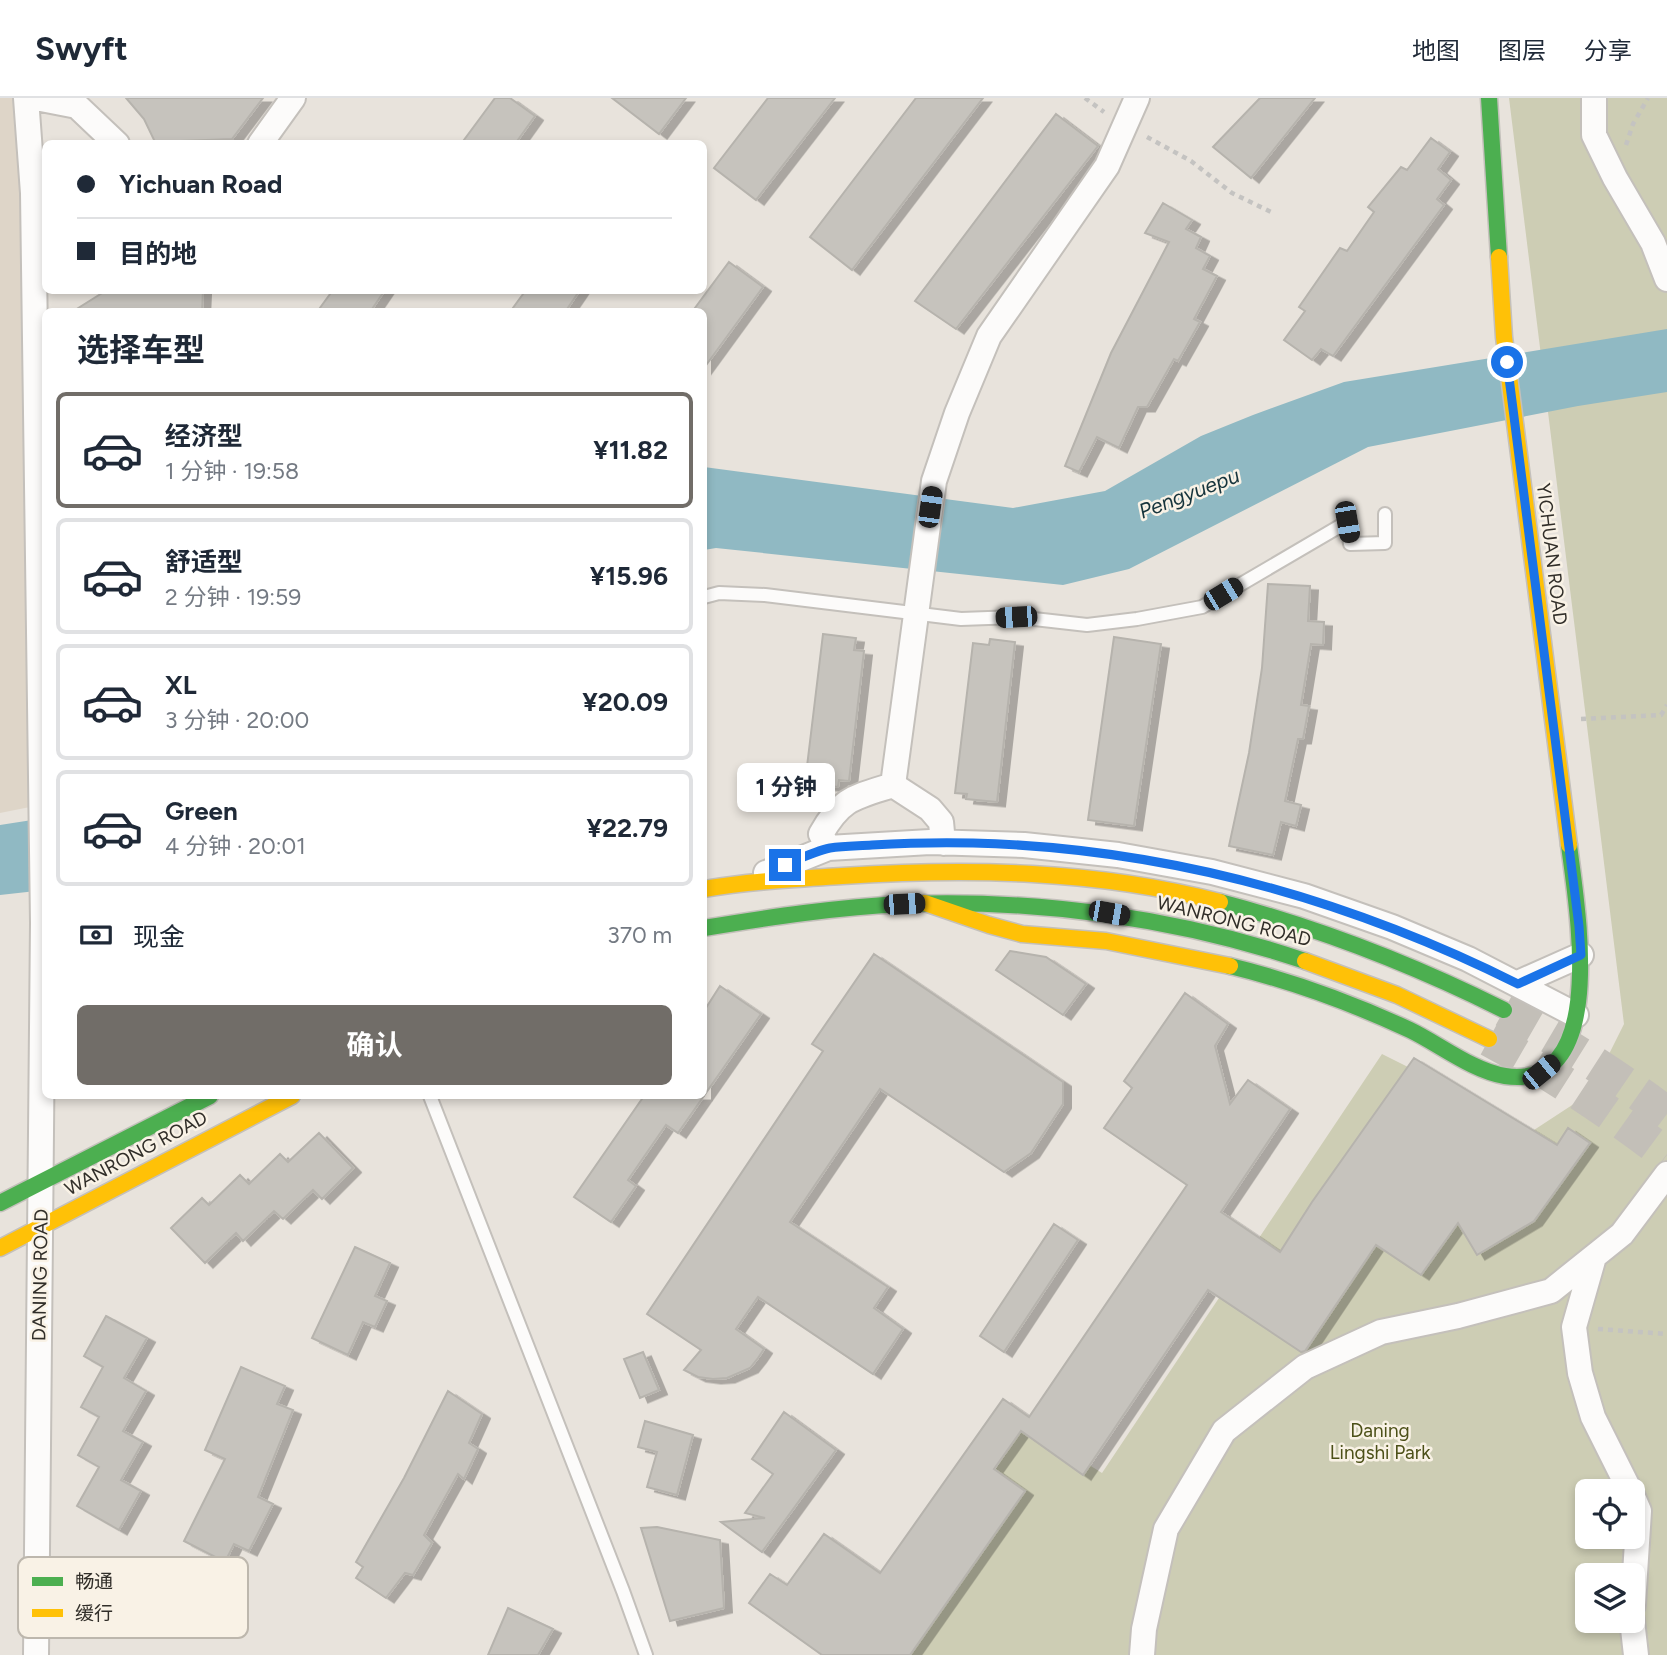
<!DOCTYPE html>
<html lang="zh">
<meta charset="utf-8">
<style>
body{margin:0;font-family:Figtree,"Noto Sans SC",sans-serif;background:#f2f2f3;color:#1f2937;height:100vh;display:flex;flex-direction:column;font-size:26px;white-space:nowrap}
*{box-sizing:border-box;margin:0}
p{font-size:23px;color:#747a83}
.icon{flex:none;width:38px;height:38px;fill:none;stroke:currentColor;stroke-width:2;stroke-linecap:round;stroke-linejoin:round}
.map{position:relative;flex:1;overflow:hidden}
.drawer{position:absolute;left:42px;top:210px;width:665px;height:791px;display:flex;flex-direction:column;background:#fff;border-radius:10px;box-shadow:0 4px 10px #0003}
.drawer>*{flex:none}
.top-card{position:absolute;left:42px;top:42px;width:665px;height:154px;border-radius:10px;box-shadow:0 4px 10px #0003;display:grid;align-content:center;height:154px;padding:0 35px;background:#fff}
.buttons{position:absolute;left:1575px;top:1381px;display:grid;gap:14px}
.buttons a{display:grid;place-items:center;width:70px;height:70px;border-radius:10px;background:#fff;box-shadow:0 4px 10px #0003;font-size:35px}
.end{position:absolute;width:32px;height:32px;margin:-16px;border:9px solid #1a73e8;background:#fff;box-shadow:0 0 0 4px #fff}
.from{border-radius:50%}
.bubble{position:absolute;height:49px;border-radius:10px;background:#fff;box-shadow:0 4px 10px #0003;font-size:23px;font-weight:700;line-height:49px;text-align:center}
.car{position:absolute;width:21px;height:42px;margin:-21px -10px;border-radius:9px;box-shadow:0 0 5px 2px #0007;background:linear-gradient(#222 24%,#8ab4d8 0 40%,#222 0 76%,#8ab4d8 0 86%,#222 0)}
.top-card b{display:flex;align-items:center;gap:24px;height:66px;font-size:26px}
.top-card b+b{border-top:2px solid #e0e1e3}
.top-card i{width:18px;height:18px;background:#1f2937}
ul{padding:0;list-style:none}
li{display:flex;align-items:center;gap:21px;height:116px;margin:0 14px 10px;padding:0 21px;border:4px solid #e0e1e3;border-radius:10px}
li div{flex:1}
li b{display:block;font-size:26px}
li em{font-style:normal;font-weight:700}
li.active{border-color:#716d68}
li>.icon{width:63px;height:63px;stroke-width:1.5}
h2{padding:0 35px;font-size:32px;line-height:84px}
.pay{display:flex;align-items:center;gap:18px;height:77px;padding:0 35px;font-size:26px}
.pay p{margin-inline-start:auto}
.primary-button{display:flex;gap:14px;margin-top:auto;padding:14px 35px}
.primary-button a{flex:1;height:80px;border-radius:10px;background:#716d68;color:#fff;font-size:28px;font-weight:700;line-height:80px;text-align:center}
header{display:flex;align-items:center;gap:42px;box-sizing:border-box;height:98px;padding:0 35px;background:#fff;border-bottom:2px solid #e0e1e3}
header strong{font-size:33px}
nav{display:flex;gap:38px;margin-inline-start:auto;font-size:24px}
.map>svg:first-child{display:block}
.built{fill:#ded5c8}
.green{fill:#cdcdb4;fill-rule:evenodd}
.water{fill:#90b9c3}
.building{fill:#c6c3bd;stroke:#b6b3ad;stroke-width:2;filter:url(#shadow)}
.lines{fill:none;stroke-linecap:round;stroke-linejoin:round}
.secondary-tunnel{stroke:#c3bfb8;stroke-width:35;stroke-dasharray:35 18;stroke-linecap:butt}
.lane-casing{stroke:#c4c0bb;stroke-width:16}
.street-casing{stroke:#c4c0bb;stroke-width:28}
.fast-casing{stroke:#c4c0bb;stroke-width:19}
.slow-casing{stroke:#c4c0bb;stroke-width:19}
.path{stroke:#c4c3c1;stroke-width:4.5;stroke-dasharray:5 5;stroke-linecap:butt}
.lane{stroke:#fcfbfa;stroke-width:12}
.street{stroke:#fcfbfa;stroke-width:24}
.fast{stroke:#4caf50;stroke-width:16}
.slow{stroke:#ffc107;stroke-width:16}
.route{stroke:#1a73e8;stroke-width:9}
.labels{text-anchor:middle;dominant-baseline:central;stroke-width:5;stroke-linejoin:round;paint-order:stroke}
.street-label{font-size:19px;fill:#312e29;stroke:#f9f2e6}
.park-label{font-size:19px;fill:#4c5018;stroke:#f9f2e6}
.water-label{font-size:21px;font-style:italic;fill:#16343c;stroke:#f9f2e6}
.key{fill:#f9f2e6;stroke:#bdb7ad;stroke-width:2}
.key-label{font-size:19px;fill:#312e29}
</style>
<header>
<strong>Swyft</strong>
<nav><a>地图</a><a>图层</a><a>分享</a></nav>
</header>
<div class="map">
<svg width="1667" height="1557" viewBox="0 0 1667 1557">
<defs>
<filter id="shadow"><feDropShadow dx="8" dy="4.5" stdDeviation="0" flood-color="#0004"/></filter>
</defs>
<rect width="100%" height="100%" fill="#e8e3dc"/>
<path class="built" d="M0,0h13l7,61 10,648 -30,6z"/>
<path class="green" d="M1509,0h158v1557h-789l146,-231 78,49 280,-419 152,76 55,-36 35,-70zM1587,1393h46v45h-46zM1587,1477h46v45h-46z"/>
<path class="water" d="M1667,231v63l-89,14 -210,41 -239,122 -66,16 -347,-37 -12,2v-83l309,41 92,-17 96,-55 52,-21 91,-33z
M45,720v72l-45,5v-70z"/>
<path class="building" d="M126,0h137l-31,41 -77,3 -11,-23z
M495,0h15l25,18 -20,28h-54z
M612,0h74l-27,36z
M768,0h67l-79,102 -42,-32z
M916,0h67l-131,172 -42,-33z
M1260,0h55l-64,80 -38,-31z
M1056,16l42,32 -142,183 -41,-28z
M1431,40l19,14 -12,17 13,11 -14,19 7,6 -111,151 -12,-7 -9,11 -28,-20 21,-29 -6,-4 41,-59 7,3 27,-39 -6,-5 33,-40 6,3z
M1163,105l29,17 -6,9 15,8 -5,11 14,8 -7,13 14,7 -23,43 6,3 -22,39 -4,-2 -27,48h-9l-19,41 -22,-11 -18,35 -14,-6 46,-113 58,-111 -24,-9z
M729,164l34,25 -59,81v-56h-12z
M107,192h96l-1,22h-130z
M333,192h52l-15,22h-53z
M526,192h54l-15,22h-55z
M1268,486l42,2 -2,35 16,1 -1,23 -12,-1 -10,61 8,1 -6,33h-5l-13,62 16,4 -5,21 -15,-4 -8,33 -44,-9 20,-93 13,-85z
M823,536l33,4 -2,12 10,1 -15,130 -10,-1 -1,7 -33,-4z
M1114,539l47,7 -27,182 -46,-6z
M990,541l25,3 -18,160 -31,-3 1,-5 -12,-1 18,-150 16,2z
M1010,853l36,6 40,27 -23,31 -67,-45z
M874,856l189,128v22l-32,49 -27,19 -124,-83 -90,133 98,65 -14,21 29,21 -30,45 -115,-77 -22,32 28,20 -6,9 -8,10 -23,10 -14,1 -15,-2 -14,-7 17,-20 -54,-36 176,-263 -11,-7z
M720,888l41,28 -83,119 -12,-8 -38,55 8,6 -25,36 -37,-25 70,-101h60v-85z
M1185,895l43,31 -13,22 15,58 18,-24 42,29 -69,103 59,40 32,-50 102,-144 143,87 11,-17 22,15 -56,78 -57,34 -19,-32 -37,52 -45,-30 -71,106 -4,1 -93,-62 -125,185 -62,-44 -27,38 31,22 -115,164h-88l-73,-52 21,-29 17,11 37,-51 56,39 123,-174 26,18 158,-232 -83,-57 28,-40 -8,-7z
M319,1035l34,35 -31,31 -9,-9 -30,29 -9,-8 -31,30 -7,-8 -31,30 -34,-35 31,-30 7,7 31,-30 9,9 31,-30 8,8z
M1054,1126l24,16 -74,112 -24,-16z
M355,1149l35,16 -15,33 12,5 -12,26 -12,-5 -15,33 -36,-17z
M106,1218l41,22 -23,40 22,13 -23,40 20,11 -22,38 20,11 -22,39 -42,-24 22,-39 -21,-12 21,-38 -18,-10 22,-40 -19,-11z
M643,1254l16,38 -19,8 -16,-39z
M241,1269l44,19 -8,18 16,6 -35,87 15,7 -24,47 -15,-7 -9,18 -41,-21 41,-82 -20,-9z
M448,1293l34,23 -13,29 9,6 -14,30 -6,-5 -34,61 8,8 -19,32 -8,-2 -19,25 -30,-20 7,-11 -7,-5 48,-84z
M784,1314l52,38 -74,102 -41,-30 44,-4 -20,-5 28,-39 -21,-15z
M645,1323l48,14 -16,60 -30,-8 10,-35 -19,-5z
M657,1429l63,13 4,68 -54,13 -29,-93z
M508,1510l45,21 -15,26h-50z"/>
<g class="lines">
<path class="secondary-tunnel" d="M1504,912c57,31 111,65 163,104
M1489,941c63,34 121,73 178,116"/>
<defs>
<path id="lane" d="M704,499l15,-4 46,2 196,24 55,-2 71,8 50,-6 65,-12 145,-85 3,22 35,-1v-29
M430,998l193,495 23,64"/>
<path id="street" d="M26,0l7,95 10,730 -7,732
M36,0l41,8 40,38
M1594,0v37l21,43 38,65 14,36
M260,46l33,-46
M893,687l37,24 11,13 2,21
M828,750l-7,-14c20,-36 34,-37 72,-49l41,-304 23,-68 32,-77 118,-170 30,-68
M766,775l62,-25 102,-6 94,3 94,10 94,17 92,24 88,31 76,32 108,56
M1518,885l63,-28
M1594,1159l-20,70 6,46 13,44 37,74
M1633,1399l6,14 -6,94
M1632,1522l4,35
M1142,1557l2,-26 22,-100 58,-98 81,-64 76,-35 77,-16 93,-25 71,-57 45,-60"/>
<path id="fast" d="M1489,0l10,159
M1220,804c99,26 192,62 284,108
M704,830c67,-11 133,-21 201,-24 134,-5 273,14 400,57
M1230,868c62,15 122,37 180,64 29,14 63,41 95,46 106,16 71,-173 64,-231
M0,1105l210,-107"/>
<path id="slow" d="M1499,159l5,80 65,508
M704,791c46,-8 92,-10 138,-13 127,-8 254,-6 378,26
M925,805l64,22 33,9 84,7 124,25
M1305,863l92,34 92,44
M0,1150l292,-152"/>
</defs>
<use href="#lane" class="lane-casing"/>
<use href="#street" class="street-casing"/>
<use href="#fast" class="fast-casing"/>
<use href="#slow" class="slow-casing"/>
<path class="path" d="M1085,0l19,14
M1147,39l44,24 41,32 39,19
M1626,47l7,-21 15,-26
M1581,621l80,-4 6,-10
M1598,1231l69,5"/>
<use href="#lane" class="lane"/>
<use href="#street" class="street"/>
<use href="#fast" class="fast"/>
<use href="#slow" class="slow"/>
</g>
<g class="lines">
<path class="route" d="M785,767c14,-6 30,-14 45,-17 14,-2 28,-2 42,-3 34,-2 67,-3 101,-2 193,5 373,55 545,141l63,-29 -2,-29 -72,-564"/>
</g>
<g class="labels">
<g class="street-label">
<text transform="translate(1552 456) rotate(83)">YICHUAN ROAD</text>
<text transform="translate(1234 823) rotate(14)">WANRONG ROAD</text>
<text transform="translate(136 1055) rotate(-28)">WANRONG ROAD</text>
<text transform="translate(40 1177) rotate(-89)">DANING ROAD</text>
</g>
<g class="park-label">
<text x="1380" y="1332">Daning<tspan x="1380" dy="22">Lingshi Park</tspan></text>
</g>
<g class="water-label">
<text transform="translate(1189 395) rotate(-21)">Pengyuepu</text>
</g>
</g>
<rect x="18" y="1459" width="230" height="81" rx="10" class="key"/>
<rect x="32" y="1479" width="31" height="9" fill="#4caf50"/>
<rect x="32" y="1511" width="31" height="8" fill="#ffc107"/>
<g class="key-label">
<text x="75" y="1490">畅通</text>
<text x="75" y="1522">缓行</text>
</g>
</svg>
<div class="buttons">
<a><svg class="icon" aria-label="locate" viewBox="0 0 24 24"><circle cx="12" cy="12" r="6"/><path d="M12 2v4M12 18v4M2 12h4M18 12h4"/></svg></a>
<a><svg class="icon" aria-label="layers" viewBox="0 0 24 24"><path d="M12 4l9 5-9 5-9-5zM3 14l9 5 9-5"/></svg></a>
</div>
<i class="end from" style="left:1507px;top:264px"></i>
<i class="end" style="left:785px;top:767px"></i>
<div class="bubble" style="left:737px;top:665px;width:98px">1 分钟</div>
<i class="car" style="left:930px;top:409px;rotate:8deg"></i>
<i class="car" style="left:1347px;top:424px;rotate:170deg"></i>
<i class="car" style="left:1223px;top:496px;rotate:59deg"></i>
<i class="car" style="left:1016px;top:519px;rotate:267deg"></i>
<i class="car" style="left:904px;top:806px;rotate:87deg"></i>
<i class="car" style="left:1109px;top:815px;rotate:100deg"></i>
<i class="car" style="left:1541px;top:974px;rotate:51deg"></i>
<div class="top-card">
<b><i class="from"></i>Yichuan Road</b>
<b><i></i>目的地</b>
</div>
<section class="drawer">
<h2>选择车型</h2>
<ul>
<li class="active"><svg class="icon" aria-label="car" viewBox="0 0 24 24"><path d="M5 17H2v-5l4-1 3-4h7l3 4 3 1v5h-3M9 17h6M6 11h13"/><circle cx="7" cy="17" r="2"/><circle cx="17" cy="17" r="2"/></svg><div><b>经济型</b><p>1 分钟 · 19:58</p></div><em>¥11.82</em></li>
<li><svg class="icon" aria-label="car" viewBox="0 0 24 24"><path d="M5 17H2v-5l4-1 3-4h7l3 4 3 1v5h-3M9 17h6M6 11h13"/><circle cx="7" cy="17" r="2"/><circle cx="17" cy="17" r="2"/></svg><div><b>舒适型</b><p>2 分钟 · 19:59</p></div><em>¥15.96</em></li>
<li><svg class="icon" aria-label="car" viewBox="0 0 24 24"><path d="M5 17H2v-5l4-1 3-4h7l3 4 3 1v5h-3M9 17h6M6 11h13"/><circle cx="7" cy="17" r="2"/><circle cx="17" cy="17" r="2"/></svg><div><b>XL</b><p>3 分钟 · 20:00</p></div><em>¥20.09</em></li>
<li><svg class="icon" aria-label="car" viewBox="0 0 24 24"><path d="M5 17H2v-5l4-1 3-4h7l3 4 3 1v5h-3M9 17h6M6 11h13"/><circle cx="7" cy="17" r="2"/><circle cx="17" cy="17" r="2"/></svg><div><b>Green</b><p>4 分钟 · 20:01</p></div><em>¥22.79</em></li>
</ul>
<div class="pay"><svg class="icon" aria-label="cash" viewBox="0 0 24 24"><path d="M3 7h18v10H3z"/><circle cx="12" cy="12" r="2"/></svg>现金<p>370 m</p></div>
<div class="primary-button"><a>确认</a></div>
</section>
</div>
